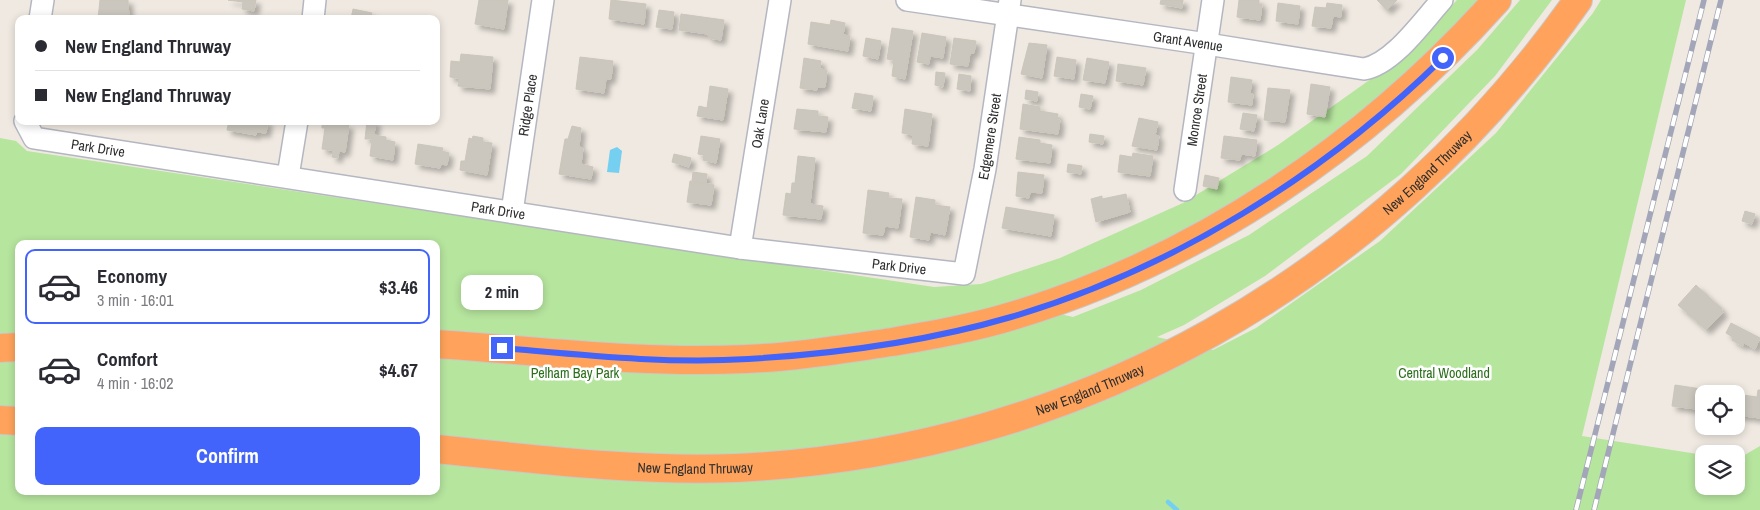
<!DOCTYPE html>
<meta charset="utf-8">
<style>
body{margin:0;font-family:"Archivo Narrow",sans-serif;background:#f2f2f3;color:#2b2b33;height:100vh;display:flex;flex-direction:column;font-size:19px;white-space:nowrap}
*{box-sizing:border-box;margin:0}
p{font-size:16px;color:#7c7c81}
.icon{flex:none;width:28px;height:28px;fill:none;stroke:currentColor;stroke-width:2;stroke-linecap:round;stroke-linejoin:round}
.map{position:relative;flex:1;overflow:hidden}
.panel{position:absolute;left:15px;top:240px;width:425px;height:255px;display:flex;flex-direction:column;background:#fff;border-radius:10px;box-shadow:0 2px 8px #0003}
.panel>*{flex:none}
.hud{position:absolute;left:15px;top:15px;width:425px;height:110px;border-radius:10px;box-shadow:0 2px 8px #0003;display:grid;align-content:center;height:110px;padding:0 20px;background:#fff}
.tools{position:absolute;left:1695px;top:385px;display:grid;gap:10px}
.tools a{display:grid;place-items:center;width:50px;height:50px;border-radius:10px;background:#fff;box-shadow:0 2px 8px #0003;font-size:25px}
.end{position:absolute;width:22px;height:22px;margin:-11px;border:6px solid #4264fb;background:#fff;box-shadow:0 0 0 2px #fff}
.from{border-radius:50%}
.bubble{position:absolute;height:35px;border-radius:10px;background:#fff;box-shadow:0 2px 8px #0003;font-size:16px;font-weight:800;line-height:35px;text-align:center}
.hud b{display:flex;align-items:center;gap:18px;height:48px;font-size:19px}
.hud b+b{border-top:1px solid #e1e1e2}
.hud i{width:12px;height:12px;background:#2b2b33}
ul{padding:9px 0 0;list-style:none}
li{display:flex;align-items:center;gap:15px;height:75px;margin:0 10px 8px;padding:0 10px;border:2px solid transparent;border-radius:10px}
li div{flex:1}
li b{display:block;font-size:19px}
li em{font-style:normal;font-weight:800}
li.on{border-color:#4264fb}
li>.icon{width:45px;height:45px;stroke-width:1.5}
.primary-button{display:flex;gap:10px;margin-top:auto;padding:10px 20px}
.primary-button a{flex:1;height:58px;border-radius:10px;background:#4264fb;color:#fff;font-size:20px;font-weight:800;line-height:58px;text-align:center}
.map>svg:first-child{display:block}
.green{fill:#b6e59e;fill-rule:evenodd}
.water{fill:#75cff0}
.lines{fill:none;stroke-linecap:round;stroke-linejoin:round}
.stream{stroke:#75cff0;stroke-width:4.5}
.building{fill:#cbc7bf;stroke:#cbc5ba;filter:url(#shadow)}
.minor-casing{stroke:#b4b7c1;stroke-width:24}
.highway-casing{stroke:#c9c9c9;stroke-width:30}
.minor{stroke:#fff;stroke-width:21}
.highway{stroke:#ffa35c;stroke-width:28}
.rail-casing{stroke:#a3a6b8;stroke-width:5.5}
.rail{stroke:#fff;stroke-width:4;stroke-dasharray:11;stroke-linecap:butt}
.route{stroke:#4264fb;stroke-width:6}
.labels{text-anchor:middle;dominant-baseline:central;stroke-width:5;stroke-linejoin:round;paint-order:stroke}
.street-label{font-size:14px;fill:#2e2e2e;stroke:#fff}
.park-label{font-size:14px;fill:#2c6e1b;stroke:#fff}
</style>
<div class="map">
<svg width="1760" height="510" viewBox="0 0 1760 510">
<defs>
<filter id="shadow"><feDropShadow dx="4.5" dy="4.5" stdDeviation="2.5" flood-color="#0004"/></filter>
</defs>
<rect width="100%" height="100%" fill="#efe9e1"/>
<path class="green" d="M1457,0h23c-25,25 -49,51 -75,75 -106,96 -255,188 -392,228l60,14 68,-27 108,-55 118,-79 110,-106 43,-50h32l-57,76 -94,98 -136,102 -81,49 -27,12 56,13 43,-22 124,-87 116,-108 97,-120 8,-13h85l-104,436 122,19v31h32v-26l24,-14v64h-1760v-372l16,3 11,10 907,136 47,-3 79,-26 123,-55 95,-58 121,-86zM19,244h417v247h-417z"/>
<path class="water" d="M617,147l5,4 -3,22 -12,-1 3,-22z"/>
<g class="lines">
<path class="stream" d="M1168,502l9,8"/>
</g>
<path class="building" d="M100,0h28l1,19h-31z
M228,0h28l-2,11 -12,-2 1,-7z
M479,0h29l-4,29 -29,-5z
M611,0l35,4 -2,20 -35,-5z
M1161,0h22l-1,8 -22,-4z
M1239,0h20v4h3l-2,16 -23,-3z
M1377,0h20l-10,10z
M1278,3l22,3 -2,18 -22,-3z
M1327,3l15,2 -1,12 -8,-1 -2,12 -19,-2 3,-19 11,1z
M353,9l19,4 -2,6h-19z
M659,10l15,2 -2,17 -16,-2z
M681,14l43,6 -3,20 -12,-2 -1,-4 -29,-4z
M831,20l14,3 -2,12 7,1 -2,15 -40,-7 3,-22 19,3z
M892,28l21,3 -8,48 -13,-3 2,-16 -7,-1z
M922,33l24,4 -3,21 -13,-2 -1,8 -12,-2z
M866,38l15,3 -3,18 -15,-3z
M954,38l22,3 -2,12h-4l-2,13 -18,-2z
M1029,43l18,2 -5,33 -21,-4z
M461,54l32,3 -3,32 -32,-3 1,-8 -9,-1 1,-16 9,1z
M580,57l33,4 -2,18h-5l-2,14 -28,-4z
M1057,57l19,3 -2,19 -20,-3z
M804,58l17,3 -1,8 7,1 -2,17h-7l-1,3 -17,-2z
M1087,58l22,4 -4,21 -22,-3z
M1118,64l28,4 -3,17 -27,-4z
M936,72l9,1 -2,14 -8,-2z
M959,74l12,2 -1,15 -13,-2z
M1231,77l21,3 -2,13 3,1 -1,11 -24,-3z
M1311,84l19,3 -5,30 -18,-3z
M710,86l18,3 -5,31 -26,-4 2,-10 8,2z
M1268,88l22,2 -5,32 -21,-2z
M1026,90l12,2 -1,9 -12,-2z
M855,93l18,3 -2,15 -19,-3z
M1081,94l12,2 -3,13 -11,-2z
M1023,104l17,3v4l18,3 -1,6h3l-2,14 -38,-5z
M797,109l21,2v5l10,1 -2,15 -32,-3z
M905,109l27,5 -4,32 -16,-2 1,-9 -11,-2z
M1243,113l14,2 -3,16 -14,-2z
M1139,118l19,4 -3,13 4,1 -2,14 -25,-4z
M229,121h39l-2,12 -10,-1v3l-29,-5z
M322,121l27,4 -4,27 -6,-1 -1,7 -6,-1 1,-7 -11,-1 3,-21h-3z
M367,121h9l-2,14 12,2v3l9,2 -2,18 -23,-4 2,-17h-7z
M572,126l9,2 -2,19 4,1 -2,16 12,3 -2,12 -32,-5 6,-35h3z
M1090,134l14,2 -1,8 -14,-2z
M473,136l10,2v4l9,1 -5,32 -27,-5 1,-9h4l4,-23 3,1z
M701,136l19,3 -4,24 -13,-3 1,-5 -6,-1z
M1224,136l33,4 -2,16 -14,-2 -1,6 -19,-2z
M1019,137l21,3v3l12,2 -2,18 -34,-4z
M418,144l25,4 -1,3 7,2 -2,12 -6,-1 -1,4 -25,-4z
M1133,153l20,3 -3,20 -32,-4 2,-17 12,2z
M674,154l17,4 -2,9 -17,-5z
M798,156l17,2 -5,46 13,2 -2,13 -38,-4 3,-22 5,1 1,-11h3z
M1068,164l14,2 -1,8 -14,-2z
M693,172l14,2 -1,10 -14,-3z
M1018,172l26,3 -2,18 -12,-1 -1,6 -13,-2z
M1205,175l14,3 -2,11 -14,-3z
M690,181l24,4 -3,20 -24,-3z
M868,190l21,3 -1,5 14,1 -4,29 -13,-2 -2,9 -20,-2z
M1126,194l4,18 -34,10 -5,-23 11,-3v3z
M916,197l19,3v5l15,2 -5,28 -15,-3 -1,8 -19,-3z
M1006,207l48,8 -3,21 -49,-8z
M1745,211l10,3 -3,10 -10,-3z
M1696,285l25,23 2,5 -17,17 -28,-25z
M1731,323l29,15 -5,11 -11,-6 -1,3 -11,-6 2,-2 -8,-5z
M1675,385l59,9h-30v16l-32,-4z
M1758,390h2v28l-24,-3v-21l21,3z"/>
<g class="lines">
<defs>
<g id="minor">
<path id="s1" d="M907,0l300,44 157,25c29,-5 58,-47 78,-69"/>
<path d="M40,19l3,-19"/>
<path d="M313,19l2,-19"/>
<path id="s2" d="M25,121l9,17 706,110 224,26 21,-105 25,-169"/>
<path d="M288,176l9,-55"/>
<path id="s3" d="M1185,190l28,-190"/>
<path id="s4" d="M512,212l31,-212"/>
<path id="s5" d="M740,248l40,-248"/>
</g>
<g id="highway">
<path d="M436,344c104,7 207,20 310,15 49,-2 97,-10 146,-17 40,-7 81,-14 120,-26 187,-56 355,-171 485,-316"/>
<path d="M0,348l19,-1"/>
<path d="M0,420l19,1"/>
<path id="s6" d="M436,449c99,10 200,23 300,19 342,-16 645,-189 842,-468"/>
</g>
</defs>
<use href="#minor" class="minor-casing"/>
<use href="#highway" class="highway-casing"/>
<use href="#minor" class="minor"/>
<use href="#highway" class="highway"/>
<defs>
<path id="rail" d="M1576,510l128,-510
M1594,510l127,-510"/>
</defs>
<use href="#rail" class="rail-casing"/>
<use href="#rail" class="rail"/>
</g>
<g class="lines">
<path class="route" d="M502,348c82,7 163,16 246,11 85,-5 181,-18 263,-42 160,-47 313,-142 432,-259"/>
</g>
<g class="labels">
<g class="street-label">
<text stroke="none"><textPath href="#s1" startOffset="284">Grant Avenue</textPath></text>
<text stroke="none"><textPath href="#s4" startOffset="108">Ridge Place</textPath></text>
<text stroke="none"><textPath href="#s3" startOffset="81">Monroe Street</textPath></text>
<text stroke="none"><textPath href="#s5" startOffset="126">Oak Lane</textPath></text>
<text stroke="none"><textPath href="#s2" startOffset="1099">Edgemere Street</textPath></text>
<text stroke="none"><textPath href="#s2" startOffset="84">Park Drive</textPath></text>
<text stroke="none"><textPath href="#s6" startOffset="1069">New England Thruway</textPath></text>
<text stroke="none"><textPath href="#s2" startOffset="489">Park Drive</textPath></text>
<text stroke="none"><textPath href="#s2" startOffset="894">Park Drive</textPath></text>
<text stroke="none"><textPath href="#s6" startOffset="665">New England Thruway</textPath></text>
<text stroke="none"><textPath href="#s6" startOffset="260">New England Thruway</textPath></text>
</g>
<g class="park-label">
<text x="575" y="373">Pelham Bay Park</text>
<text x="1444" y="373">Central Woodland</text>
</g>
</g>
</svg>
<div class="tools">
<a><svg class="icon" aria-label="locate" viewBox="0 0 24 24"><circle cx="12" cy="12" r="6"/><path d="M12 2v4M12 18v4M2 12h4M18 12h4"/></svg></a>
<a><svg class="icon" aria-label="layers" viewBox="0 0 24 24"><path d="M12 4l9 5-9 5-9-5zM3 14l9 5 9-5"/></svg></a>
</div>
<i class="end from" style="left:1443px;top:58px"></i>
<i class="end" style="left:502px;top:348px"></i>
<div class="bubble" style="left:461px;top:275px;width:82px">2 min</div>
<div class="hud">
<b><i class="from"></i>New England Thruway</b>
<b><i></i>New England Thruway</b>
</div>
<section class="panel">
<ul>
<li class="on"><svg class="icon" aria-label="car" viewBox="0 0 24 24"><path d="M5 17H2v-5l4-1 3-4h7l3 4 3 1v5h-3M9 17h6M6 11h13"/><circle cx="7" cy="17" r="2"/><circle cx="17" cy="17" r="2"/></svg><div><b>Economy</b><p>3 min · 16:01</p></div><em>$3.46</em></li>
<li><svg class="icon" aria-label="car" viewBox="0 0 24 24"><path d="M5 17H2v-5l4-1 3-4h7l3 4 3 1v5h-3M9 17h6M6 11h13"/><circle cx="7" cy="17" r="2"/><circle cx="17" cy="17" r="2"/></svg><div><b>Comfort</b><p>4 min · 16:02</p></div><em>$4.67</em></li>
</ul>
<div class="primary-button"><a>Confirm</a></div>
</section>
</div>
